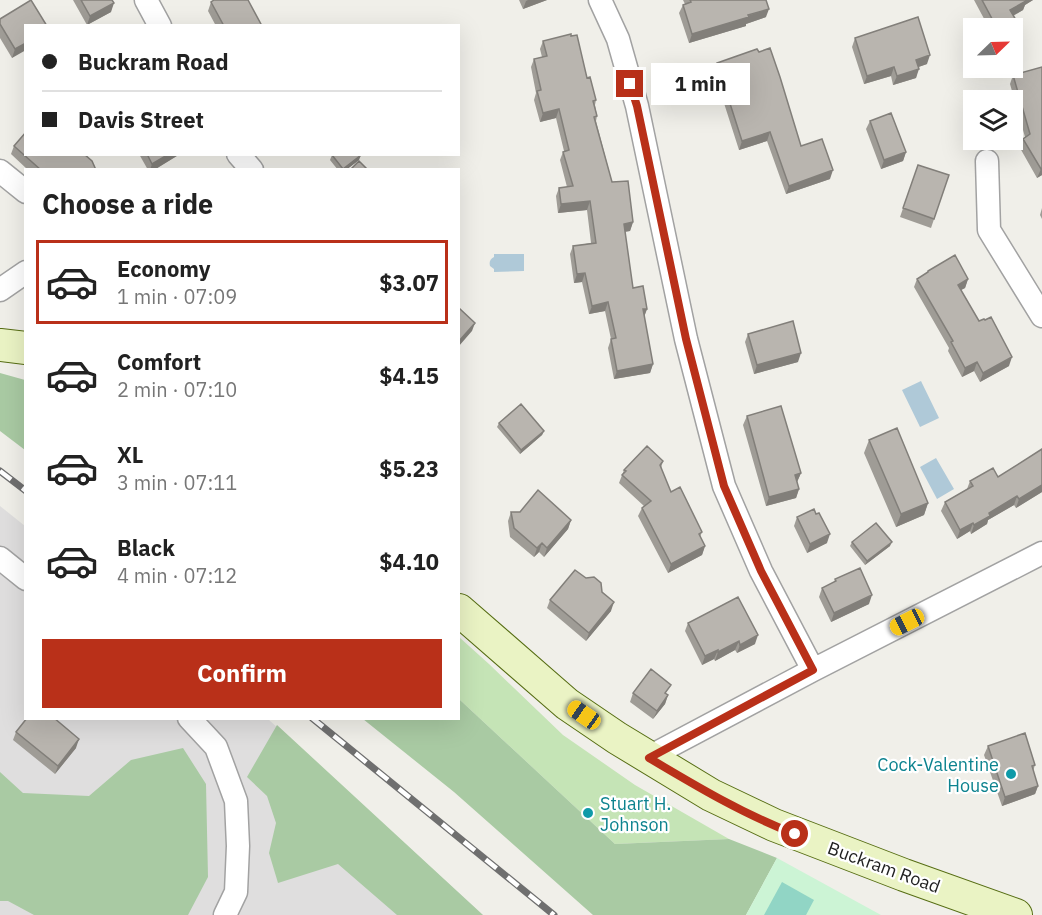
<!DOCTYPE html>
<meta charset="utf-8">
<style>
body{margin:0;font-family:"IBM Plex Sans",sans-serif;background:#f2f2f2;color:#222;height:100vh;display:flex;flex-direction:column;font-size:22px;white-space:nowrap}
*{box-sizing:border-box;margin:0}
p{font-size:20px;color:#767676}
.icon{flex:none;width:33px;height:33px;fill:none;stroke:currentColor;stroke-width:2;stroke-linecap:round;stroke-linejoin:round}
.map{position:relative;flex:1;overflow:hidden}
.panel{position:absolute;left:24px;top:168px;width:436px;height:552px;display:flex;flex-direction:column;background:#fff;border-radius:0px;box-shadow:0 6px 24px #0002}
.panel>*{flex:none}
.guide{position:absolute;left:24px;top:24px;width:436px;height:132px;border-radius:0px;box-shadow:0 6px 24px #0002;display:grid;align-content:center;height:132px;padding:0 18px;background:#fff}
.needle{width:39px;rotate:67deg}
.controls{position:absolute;left:963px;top:18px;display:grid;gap:12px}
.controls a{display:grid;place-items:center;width:60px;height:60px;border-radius:0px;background:#fff;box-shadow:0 6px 24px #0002;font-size:30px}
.end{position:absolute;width:27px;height:27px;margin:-14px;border:8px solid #b93019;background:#fff;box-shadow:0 0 0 3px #fff}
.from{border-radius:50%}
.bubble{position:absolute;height:42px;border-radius:0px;background:#fff;box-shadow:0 6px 24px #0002;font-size:20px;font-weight:700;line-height:42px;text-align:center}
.car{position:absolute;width:18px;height:36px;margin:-18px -9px;border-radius:8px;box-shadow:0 0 4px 2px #0007;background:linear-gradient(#f5c518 24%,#345 0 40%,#f5c518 0 76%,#345 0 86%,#f5c518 0)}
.guide b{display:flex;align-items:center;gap:21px;height:57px;font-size:22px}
.guide b+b{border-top:2px solid #e0e0e0}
.guide i{width:15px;height:15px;background:#222}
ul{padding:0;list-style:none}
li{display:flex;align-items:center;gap:18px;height:84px;margin:0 12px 9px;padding:0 6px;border:3px solid transparent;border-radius:0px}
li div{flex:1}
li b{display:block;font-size:22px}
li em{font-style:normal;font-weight:700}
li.selected{border-color:#b93019}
li>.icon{width:54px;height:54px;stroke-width:1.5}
h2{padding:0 18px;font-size:27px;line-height:72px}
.primary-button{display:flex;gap:12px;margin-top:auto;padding:12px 18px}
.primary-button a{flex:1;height:69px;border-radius:0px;background:#b93019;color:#fff;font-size:24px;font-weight:700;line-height:69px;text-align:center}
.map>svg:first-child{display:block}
.residential{fill:#dfdede}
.grass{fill:#c5e4b6}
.forest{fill:#a9caa3}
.park{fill:#ccf4d5}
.pitch{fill:#91d5c5}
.water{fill:#afc9d8}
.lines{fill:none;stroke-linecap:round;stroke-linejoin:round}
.minor-casing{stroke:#a2a2a2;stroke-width:25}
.secondary-casing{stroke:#566d13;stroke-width:34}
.minor{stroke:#fff;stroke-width:22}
.secondary{stroke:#eaf3c4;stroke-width:32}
.rail-casing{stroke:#6f6f6f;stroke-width:7}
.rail{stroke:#fff;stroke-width:4.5;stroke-dasharray:14;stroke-linecap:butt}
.wall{fill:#9f9c96}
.shaded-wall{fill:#827f7a}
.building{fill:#b9b5af;stroke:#827f7a;stroke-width:1.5}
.route{stroke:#b93019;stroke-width:8}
.culture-dot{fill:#0f9aa8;stroke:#fff;stroke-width:2}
.labels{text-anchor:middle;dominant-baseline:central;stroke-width:4.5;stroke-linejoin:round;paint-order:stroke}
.culture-label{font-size:18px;fill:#0d838f;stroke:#fff;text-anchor:end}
.street-label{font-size:18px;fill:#212121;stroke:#fff}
</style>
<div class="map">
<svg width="1042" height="915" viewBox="0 0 1042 915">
<rect width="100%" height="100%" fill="#f0efe9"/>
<path class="residential" d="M0,506l25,20 1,192 242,1 215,196h-483z"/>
<path class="grass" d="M459,637l30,27 74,71 72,50 94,54 -114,5 -156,-145z"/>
<path class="forest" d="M0,373l25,7v70l-25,-19z
M459,699l156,145 114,-5 48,19 -31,57h-153l-139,-123 -91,-73 96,-1z
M277,725l206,190h-86l-59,-51 -60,19 -9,-30 7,-30 -9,-27 -20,-19z
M183,748l23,36 2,93 -20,38h-154l-26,-14h-8v-129l23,21 66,3 42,-36z"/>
<path class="park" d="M777,858l104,57h-135z"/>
<path class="pitch" d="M782,882l32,18 -8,15h-42z"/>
<path class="water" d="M494,254h30v17l-30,1v-3l-4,-3c-1,-4 0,-7 4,-9z
M921,381l18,37 -19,9 -18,-37z
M936,458l18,31 -17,10 -17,-32z"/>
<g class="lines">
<defs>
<path id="minor" d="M146,0l14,26
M600,0l18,39 19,67 49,233 38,147 37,85 52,99
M238,154l14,16
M987,161l2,69 53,86
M0,171l26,21
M0,290l26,-18
M0,558l26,21
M189,718l27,29 20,54 2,45 -2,46 -11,23
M649,757l164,-87 229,-117"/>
<path id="secondary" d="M0,345l26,3
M459,610l108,94 50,34 94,57 63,30 130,50 112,40"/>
</defs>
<use href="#minor" class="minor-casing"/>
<use href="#secondary" class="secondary-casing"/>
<use href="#minor" class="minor"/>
<use href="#secondary" class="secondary"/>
<defs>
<path id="rail" d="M0,471l26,20
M312,718l242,197"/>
</defs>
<use href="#rail" class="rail-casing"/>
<use href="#rail" class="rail"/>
</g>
<path class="wall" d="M73,0h39l-1,12 -24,13z
M519,0h28l-24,9z
M683,0h83v17l-20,7v2l-57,17 -10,-30 4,-8 2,-1z
M974,0h59l-8,5 -2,5 -10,6 -1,12h-23z
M211,2l51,24h-46l-8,-15z
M0,19l47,7 -35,32 -12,-20z
M855,38l72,26 -9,3 -2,11 -23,7 -2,-9 -27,8 -12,-37z
M543,41l44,37 9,22 -1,5 2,11 -1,5 16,61 21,40 -3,9 -5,1 8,56 14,21 -3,8 9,47 -3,9 -36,6 -6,-31 3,-9 -6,-28 -16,3 -7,-32 -8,1 -4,-29 3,-8 18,-3 -4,-33 -29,3 -2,-17 3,-8 8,-1 -7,-27 3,-8 1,-1 -8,-33 -16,4 -6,-22 2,-7 -5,-26 3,-8 8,-2 -2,-8z
M717,63l84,83 29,33 -44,15 -19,-53 -28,9 -25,-78z
M1042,67v108l-5,3 -17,-30 3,-9 2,-2 -15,-53 3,-9z
M870,121l36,31 -3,9 -22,8 -15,-40z
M14,146l82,24h-68l-17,-16z
M139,154h41l-26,16h-6z
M332,155l27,5 -13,10h-8l-8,-10z
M918,165l31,10 -18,53 -31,-11z
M1042,208v11l-2,-4z
M928,271l40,8 -3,9 -4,2 18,31 30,45 -29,16 -6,-11 -12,6 -14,-26 1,-3 -35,-61 3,-8 10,-6z
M748,334l50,28 -44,12 -9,-32z
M747,416l54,57 -4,9 2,7 -3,9 -30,8 -23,-81z
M499,423l45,8 -2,4 -22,19 -23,-27z
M869,440l59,63 -4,12 -28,12 -32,-74z
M1042,449v43l-26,16 -2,-3 -26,15 -1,4 -16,10 -1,-3 -13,8 -16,-28 4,-9 22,-13 3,-8 28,-4z
M663,461l-2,7 10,24 31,40 -2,5 5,9 -3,9 -34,18 -30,-57 4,-8 2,-2 -25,-23 5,-13z
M511,512l60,8 -3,9 -24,28 -5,-5 -5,5 -24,-20 -2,-16z
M797,517l30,26 -20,10 -13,-27z
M852,542l38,4 -25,19 -15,-19z
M835,579l34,25 -38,18 -12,-25 3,-9 12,-6z
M602,592l9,19 -25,30 -39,-33 3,-8z
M688,623l67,21 -18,9 -2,-3 -20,11 -1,-2 -12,6 -17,-34z
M633,693l35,1v1l-3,9 -12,15 -23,-17z
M16,732l60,16 -21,26 -42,-34z
M988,746l47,19 -2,6 5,15 -3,8 -33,12 -18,-51z"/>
<path class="shaded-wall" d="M528,0h19l-24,9 3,-8z
M1023,0h10l-8,5 -2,5 -16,9 3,-9z
M114,3l-3,9 -24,13 3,-9z
M769,9l-3,8 -20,7v2l-57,17 3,-9z
M1016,20l-3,9 -11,-1z
M26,43v7l-14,8 3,-9z
M930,55l-3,9 -14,5 3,-9z
M894,67l-3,9 -27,8 3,-8z
M919,69l-3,9 -23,7 4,-9z
M559,109l-3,9 -16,4 3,-9z
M770,132l-3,9 -28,9 3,-9z
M906,152l-3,9 -22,8 3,-9z
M169,154h11l-26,16h-4l2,-6z
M361,155l-2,5 -13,10h-3z
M1042,168v7l-5,3 4,-9z
M833,170l-3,9 -44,15 3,-8z
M590,201l-3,9 -29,3 3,-9z
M633,222l-3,9 -9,1 3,-8z
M585,273l-3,9 -8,1 3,-9z
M968,279l-3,9 -10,5 3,-8z
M608,302l-3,9 -16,3 3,-8z
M643,309h4l-3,8z
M475,323l-3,8 -13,15v-5z
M801,353l-3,9 -44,12 3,-9z
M1012,357l-3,9 -29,16 3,-9z
M977,362l-3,9 -12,6 3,-9z
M653,364l-3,9 -36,6 3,-8z
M544,431l-2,4 -22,19 1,-4z
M801,473l-4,9 -5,2 3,-9z
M1042,485v7l-26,16 3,-9z
M799,489l-3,9 -30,8 3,-9z
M1017,496l-3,9 -26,15 -1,4 -16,10 3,-9 15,-12z
M928,503l-4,12 -28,12 5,-13z
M571,520l-3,9 -24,28 3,-9z
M973,523l-3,8 -13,8 3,-9z
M830,534l-3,9 -20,10 3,-9z
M892,542l-2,4 -25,19 2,-4z
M542,543l-3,9 -5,5 3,-9z
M705,546l-3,9 -34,18 3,-9z
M872,595l-3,9 -38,18 3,-9z
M614,602l-3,9 -25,30 3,-8z
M758,635l-3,9 -18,9 3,-8z
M739,641l-4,9 -20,11 3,-9z
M718,650l-4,9 -12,6 3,-9z
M668,695l-3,9 -12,15 4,-8z
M79,739l-3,9 -21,26 3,-8z
M1038,786l-3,8 -33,12 3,-9z"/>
<path class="building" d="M31,0l16,26h-21v17l-11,6 -15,-25v-5z
M81,0h31l2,3 -24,13z
M214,0h34l14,26h-38l-13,-24z
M690,0h76l3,9 -21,6 1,2 -57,17 -9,-29 8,-3z
M982,0h43l1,1 -16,9 6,10 -14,8h-5z
M918,17l12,38 -14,5 3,9 -22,7 -3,-9 -27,9 -12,-38z
M571,34v2l6,-1 10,43 3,-1 6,23 -3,1 4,15 -3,1 18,65 16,-1 5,41 -9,2 9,64 10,-2 4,23h-4l10,55 -36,7 -6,-32 5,-1 -8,-36 -16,4 -7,-33 -8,1 -4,-28 23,-3 -6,-42 -29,3 -2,-16 14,-2 -10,-34 6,-2 -10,-41 -16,4 -6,-22 4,-1 -7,-31 13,-3 -4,-15z
M770,48l10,29 21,69 21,-7 11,31 -44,16 -19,-54 -28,9 -25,-78 40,-14 2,3z
M1042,67v101l-1,1 -18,-30 7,-5 -17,-59z
M891,113l15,39 -22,8 -14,-39z
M26,132v22h58l8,7 4,9h-55l-27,-24z
M147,154h22l-17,10z
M333,154h27l1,1 -18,14 -11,-14z
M359,161l9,9h-18z
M918,165l31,10 -15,44 -31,-11z
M955,255l13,24 -10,6 21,36 5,-2 1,1 6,-3 21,40 -29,16 -6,-11 -12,6 -14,-26 2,-1 -36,-62 11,-7v-1z
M459,308l16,15 -16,18z
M793,321l8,32 -44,12 -9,-31z
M521,404l23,27 -23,19 -22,-27z
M781,406l20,67 -6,2 4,14 -30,8 -22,-81z
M897,428l31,75 -27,11 -32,-74z
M647,446l16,15 -3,4 11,27 9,-5 22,45 -3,2 6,12 -34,18 -29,-56 9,-7 -29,-26 4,-4 -2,-1z
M1042,449v36l-23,14 -2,-3 -28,17 1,3 -16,9 -1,-2 -13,7 -15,-28 28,-16 -3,-5 23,-13 5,9z
M538,490l33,30 -24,28 -5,-5 -5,5 -23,-20 -3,-16h9z
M814,509l2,5 3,-1 11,21 -20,10 -13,-27z
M876,523l16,19 -25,19 -15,-19z
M860,568l12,27 -38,18 -12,-25 14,-7 -1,-2z
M575,570l11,8 8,-1 7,6 1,9 12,10 -25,31 -39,-33z
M738,597l20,38 -18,10 -1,-4 -21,11v-2l-13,6 -17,-33z
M651,669l20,16 -6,8 3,2 -11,16 -24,-18z
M27,718h27l25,21 -21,27 -42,-34z
M1025,733l10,32 -3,1 6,20 -33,11 -17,-51z"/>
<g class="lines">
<path class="route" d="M630,84l7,22 49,233 38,147 37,85 52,99 -164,88c47,28 94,56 146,76"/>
</g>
<g class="culture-dot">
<circle cx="1011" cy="774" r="6"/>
<circle cx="588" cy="813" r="6"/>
</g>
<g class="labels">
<g class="culture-label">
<text x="999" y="764">Cock-Valentine<tspan x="999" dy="21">House</tspan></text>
<text x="600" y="803" text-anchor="start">Stuart H.<tspan x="600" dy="21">Johnson</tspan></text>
</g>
<g class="street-label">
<text transform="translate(884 867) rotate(20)">Buckram Road</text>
</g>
</g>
</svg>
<div class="controls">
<a><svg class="needle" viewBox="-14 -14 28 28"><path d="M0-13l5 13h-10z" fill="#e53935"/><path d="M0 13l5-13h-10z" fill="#767676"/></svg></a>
<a><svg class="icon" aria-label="layers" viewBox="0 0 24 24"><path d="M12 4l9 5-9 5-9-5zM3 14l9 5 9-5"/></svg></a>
</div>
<i class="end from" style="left:795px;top:834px"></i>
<i class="end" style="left:630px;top:84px"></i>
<div class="bubble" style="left:651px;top:63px;width:99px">1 min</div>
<i class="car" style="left:907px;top:622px;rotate:243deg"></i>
<i class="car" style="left:584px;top:715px;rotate:305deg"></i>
<div class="guide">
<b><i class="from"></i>Buckram Road</b>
<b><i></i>Davis Street</b>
</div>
<section class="panel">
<h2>Choose a ride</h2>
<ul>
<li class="selected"><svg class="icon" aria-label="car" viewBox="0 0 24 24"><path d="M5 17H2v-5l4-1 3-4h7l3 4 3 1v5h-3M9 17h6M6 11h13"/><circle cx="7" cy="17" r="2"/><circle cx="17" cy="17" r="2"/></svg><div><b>Economy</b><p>1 min · 07:09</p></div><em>$3.07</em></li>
<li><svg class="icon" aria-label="car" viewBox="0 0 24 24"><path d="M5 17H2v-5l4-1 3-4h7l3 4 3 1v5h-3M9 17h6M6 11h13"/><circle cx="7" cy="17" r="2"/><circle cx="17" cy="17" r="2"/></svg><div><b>Comfort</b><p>2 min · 07:10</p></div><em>$4.15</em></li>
<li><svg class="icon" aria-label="car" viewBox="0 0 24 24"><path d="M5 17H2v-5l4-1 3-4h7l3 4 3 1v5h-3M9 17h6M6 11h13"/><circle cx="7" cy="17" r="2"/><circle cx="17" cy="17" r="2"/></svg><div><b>XL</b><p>3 min · 07:11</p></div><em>$5.23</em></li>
<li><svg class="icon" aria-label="car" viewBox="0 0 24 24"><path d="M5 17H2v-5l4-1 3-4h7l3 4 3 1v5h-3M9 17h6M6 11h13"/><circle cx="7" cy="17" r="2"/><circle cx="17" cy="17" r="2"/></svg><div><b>Black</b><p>4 min · 07:12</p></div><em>$4.10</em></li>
</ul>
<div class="primary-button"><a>Confirm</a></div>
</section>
</div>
